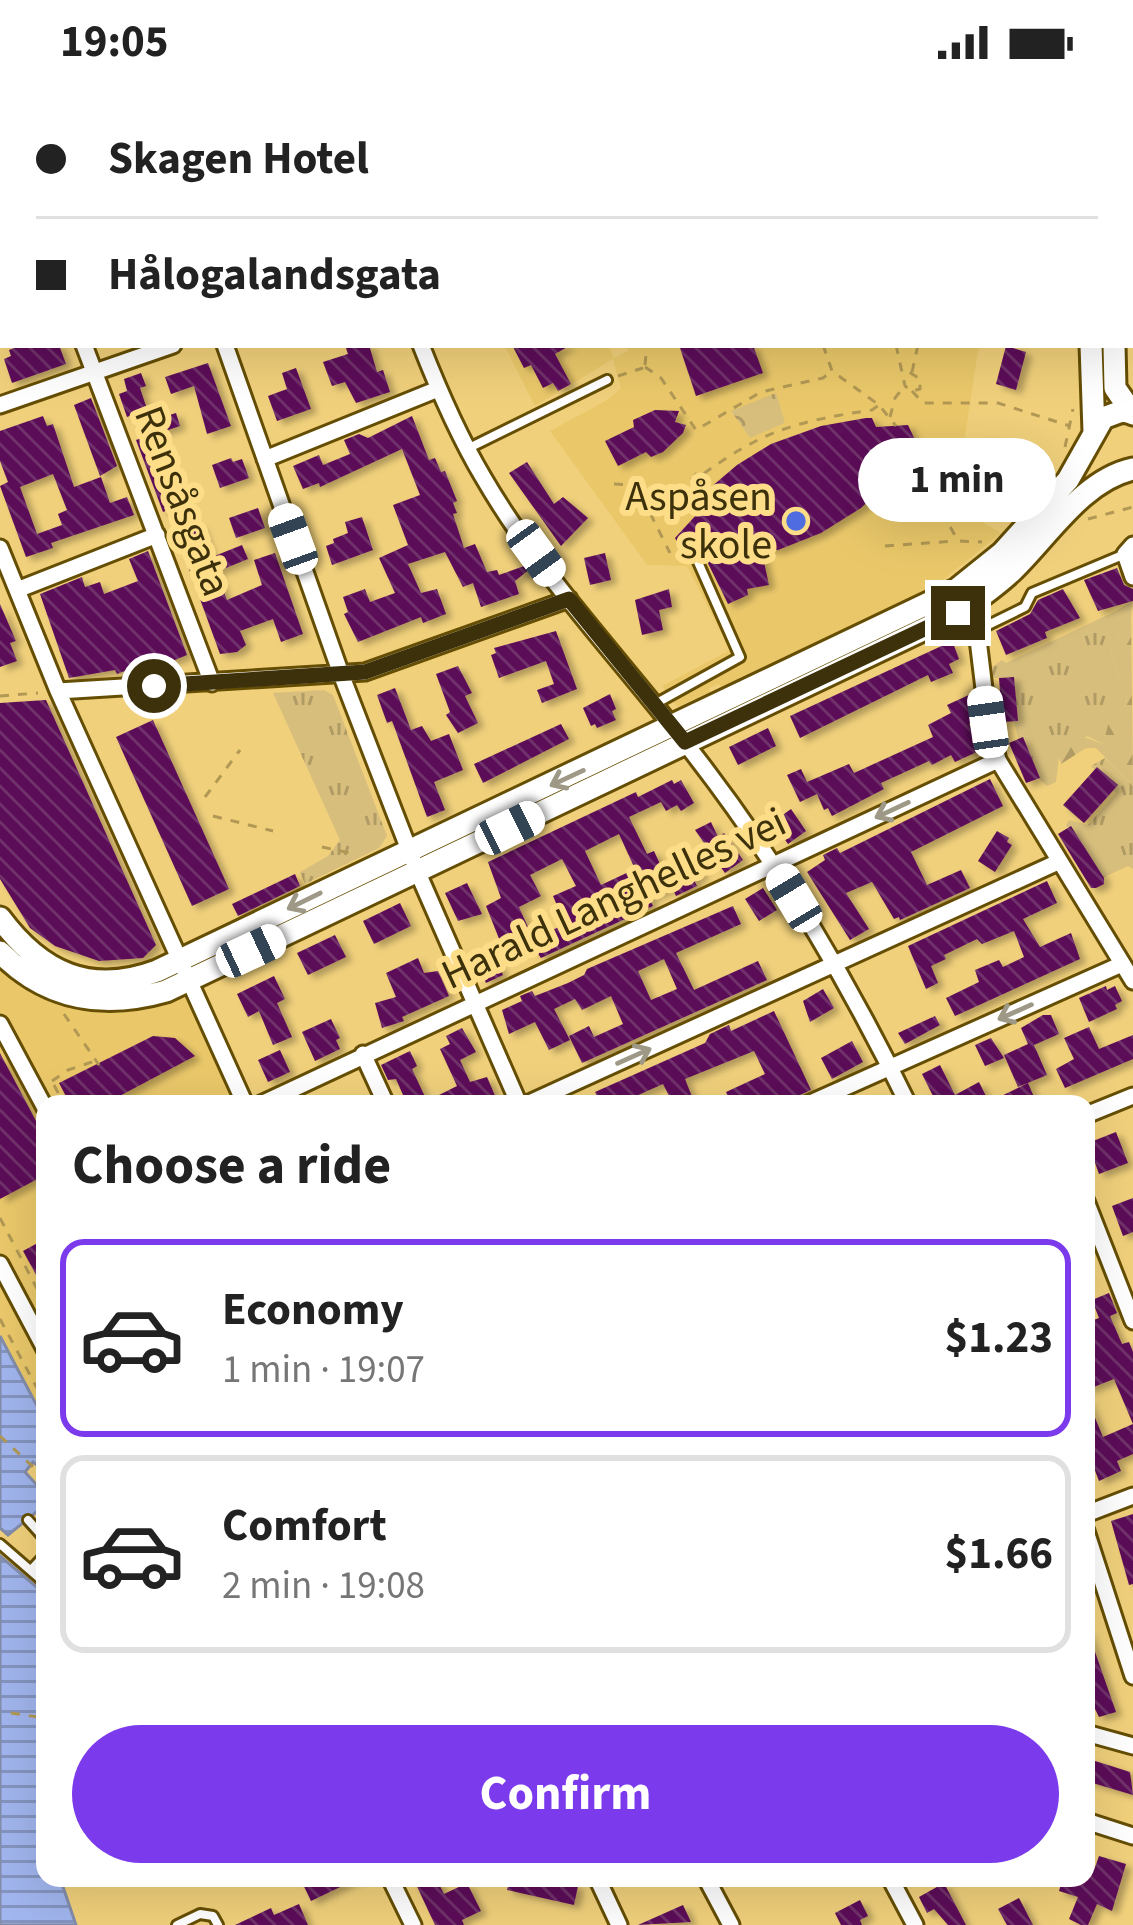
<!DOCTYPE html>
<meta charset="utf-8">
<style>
body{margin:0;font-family:"Source Sans 3",sans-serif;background:#f6f6f6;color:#222;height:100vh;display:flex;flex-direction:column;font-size:45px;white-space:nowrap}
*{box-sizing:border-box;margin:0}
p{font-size:39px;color:#767676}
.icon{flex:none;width:66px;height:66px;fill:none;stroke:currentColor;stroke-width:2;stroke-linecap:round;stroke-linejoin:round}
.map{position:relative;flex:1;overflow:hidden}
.drawer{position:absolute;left:36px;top:1011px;width:1059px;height:792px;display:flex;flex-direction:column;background:#fff;border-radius:24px;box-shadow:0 12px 48px #0002}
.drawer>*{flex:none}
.hud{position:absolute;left:0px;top:0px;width:1134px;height:264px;box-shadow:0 12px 48px #0002;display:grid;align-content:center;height:264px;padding:0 36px;background:#fff}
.end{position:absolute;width:54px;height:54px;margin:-27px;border:15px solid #3d310c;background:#fff;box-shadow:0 0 0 6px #fff}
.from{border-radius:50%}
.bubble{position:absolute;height:84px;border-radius:42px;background:#fff;box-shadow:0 12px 48px #0002;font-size:39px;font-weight:700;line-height:84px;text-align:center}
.car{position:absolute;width:36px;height:72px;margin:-36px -18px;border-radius:15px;box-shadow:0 0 9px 3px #0007;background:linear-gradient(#fff 24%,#345 0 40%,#fff 0 76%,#345 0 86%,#fff 0)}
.hud b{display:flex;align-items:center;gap:42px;height:114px;font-size:45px}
.hud b+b{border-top:3px solid #e0e0e0}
.hud i{width:30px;height:30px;background:#222}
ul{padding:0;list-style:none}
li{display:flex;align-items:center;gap:36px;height:198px;margin:0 24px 18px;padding:0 12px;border:6px solid #e0e0e0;border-radius:24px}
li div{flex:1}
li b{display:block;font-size:45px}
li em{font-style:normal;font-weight:700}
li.on{border-color:#7c3aed}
li>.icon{width:108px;height:108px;stroke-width:1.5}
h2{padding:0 36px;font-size:54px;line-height:144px}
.primary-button{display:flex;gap:24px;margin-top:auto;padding:24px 36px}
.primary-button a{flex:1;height:138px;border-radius:72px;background:#7c3aed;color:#fff;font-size:48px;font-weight:700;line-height:138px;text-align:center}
.status{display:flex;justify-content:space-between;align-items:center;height:84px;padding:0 60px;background:#fff;direction:ltr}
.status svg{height:33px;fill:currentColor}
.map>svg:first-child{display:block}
.built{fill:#eac86a}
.grass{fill:url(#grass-tufts)}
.forest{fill:url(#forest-firs)}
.park{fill:url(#park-crowns)}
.water{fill:url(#water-rules);stroke:#838daa;stroke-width:3}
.building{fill:url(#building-back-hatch);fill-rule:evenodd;filter:url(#shadow)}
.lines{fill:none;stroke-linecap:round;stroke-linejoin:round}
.lane-casing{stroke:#654e03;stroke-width:14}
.street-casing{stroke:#654e03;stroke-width:21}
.secondary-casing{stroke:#654e03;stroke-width:27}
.path{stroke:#b19854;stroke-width:3;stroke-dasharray:9 9;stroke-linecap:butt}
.lane{stroke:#fff;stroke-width:8}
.street{stroke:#fff;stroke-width:15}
.secondary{stroke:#fff;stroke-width:21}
.oneway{stroke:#9e9886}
.route{stroke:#3d310c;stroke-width:15}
.poi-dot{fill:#4f6ce1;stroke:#fddd88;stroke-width:4.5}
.labels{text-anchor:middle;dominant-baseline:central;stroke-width:12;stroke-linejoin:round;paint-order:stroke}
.poi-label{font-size:42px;fill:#3d310c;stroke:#fddd88;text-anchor:end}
.street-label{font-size:42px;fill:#3d310c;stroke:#fddd88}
</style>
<div class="status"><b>19:05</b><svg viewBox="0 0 49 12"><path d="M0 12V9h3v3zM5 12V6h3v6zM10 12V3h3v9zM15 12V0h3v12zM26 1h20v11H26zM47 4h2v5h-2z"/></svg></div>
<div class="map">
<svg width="1133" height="1841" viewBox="0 0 1133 1841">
<defs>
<pattern id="grass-tufts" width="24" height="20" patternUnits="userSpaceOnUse" patternTransform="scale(3)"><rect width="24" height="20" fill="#d7be7c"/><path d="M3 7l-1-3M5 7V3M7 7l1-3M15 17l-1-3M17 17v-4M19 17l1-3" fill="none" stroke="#b09b64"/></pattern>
<pattern id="forest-firs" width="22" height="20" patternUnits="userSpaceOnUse" patternTransform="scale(3)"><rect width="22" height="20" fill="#d7be7c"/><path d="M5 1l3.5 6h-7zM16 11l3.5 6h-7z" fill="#b09b64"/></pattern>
<pattern id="park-crowns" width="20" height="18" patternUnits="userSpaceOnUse" patternTransform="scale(3)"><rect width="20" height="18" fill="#d7be7c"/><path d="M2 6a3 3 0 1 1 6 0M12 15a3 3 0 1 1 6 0" fill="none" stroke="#b09b64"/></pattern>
<pattern id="water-rules" width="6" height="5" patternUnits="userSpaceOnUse" patternTransform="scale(3)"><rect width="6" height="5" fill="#a1b5ee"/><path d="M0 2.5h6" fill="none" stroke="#8494bf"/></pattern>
<pattern id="building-back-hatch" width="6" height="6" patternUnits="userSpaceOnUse" patternTransform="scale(3)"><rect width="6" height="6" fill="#5b0c58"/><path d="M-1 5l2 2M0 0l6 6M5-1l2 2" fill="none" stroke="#70306b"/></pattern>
<filter id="shadow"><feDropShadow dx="6" dy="4" stdDeviation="3" flood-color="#0004"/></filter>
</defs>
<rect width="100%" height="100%" fill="#f0d07b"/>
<path class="built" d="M566,0h432l-432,3z
M504,261h104l6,13 14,-7 -2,-6h353l-15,97 -17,35 -3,18 6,9 51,29 -63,51 -217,103 -2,-3 -10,4 1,4 -33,15 -15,-21 68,-36 -43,-84 -40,-1 -97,-134 57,-31 14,-12 -8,-29 -78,47z
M0,868l75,45 113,-17 57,124h-200v317l-45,-85z"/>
<path class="grass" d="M1116,527l8,16 -13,25 16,45 -1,9 -16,11 -7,27 -16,-8 -28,21 -3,25 -9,4c-31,-25 -35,-72 -38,-109l-16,1 -5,-8 14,-10 4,3z
M324,606l9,5 54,141 -8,12 -74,36 -5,-12 28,-16 12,-16 -67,-147z
M1105,674l28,28v83l-5,-3 -28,13 -34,-54 3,-5 19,5 28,-32 -25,-27z"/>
<path class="forest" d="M1132,517l-1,15 2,170 -37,-38h-10l-25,16 -2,-7 8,-18 8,-5 28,10 7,-27 16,-11 1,-9 -16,-45 13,-25 -8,-16z"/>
<path class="park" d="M776,309l9,30 -35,15 -19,-27z"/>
<path class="water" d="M0,1252l45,85v44l-3,4 -9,-7 -8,10 20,22v11l-37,30 -8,-7z
M0,1472l45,38v284h15l16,47h-76z"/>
<path class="building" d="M22,261h37l7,19 -54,19 -8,-24 7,-3 -2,-6z
M345,261h24l8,27 6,-2 7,22 -34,11 -11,-21 -13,4 -9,-24 25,-8z
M512,261h59l-16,9 16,30 -13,7 -5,-8 -10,5 -12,-23 -7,3z
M679,261h74l10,28 -67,23z
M1006,262l20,6 -10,38 -20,-6z
M208,279l23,63 -24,8 -13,-48 -23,8 -6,-17z
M296,284l15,41 -34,12 -9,-25 19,-7 -5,-16z
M141,289l5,13 -6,2 7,21 -20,8 -8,-23 8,-3 -3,-12z
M91,314l26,68 -17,10 -26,-71z
M655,326l24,1 -4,11 11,3 -3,8 -20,19 -12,5 -5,-5 -28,14 -13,-25 29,-14 -1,-7z
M176,329l4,13 -24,8 22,72 -15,6 -27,-72 10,-4 -5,-12z
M43,332l4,10 6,-2 21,63 27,-10 9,26 17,-6 7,18 -83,28 2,5 -27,9 -26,-71 8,-4 -8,-21v-30zM53,390l14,36 -9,4 4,11 -25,9 -17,-47z
M412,332l17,44 6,-2 6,14 4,-1 12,30 -4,2 4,10 -4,1 11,34 11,-4 12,28 10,-2 2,5 28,-10 3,4 -15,12 4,13 -38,13 -8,-24 -10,4 -18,-35 -37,12 13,29 16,-4 9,25 -23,9 -2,-6 -63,25 -14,-28 4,-2 -5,-15 22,-8 5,13 25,-9 -16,-35 29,-13 -15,-40 27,-10 -18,-46 -82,38 -1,-4 -16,6 -10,-23 26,-11 4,10 27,-11 -6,-14 15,-6 9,4z
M866,334h6l4,9 32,-2 7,15 -19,21 -1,15 -34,32 -40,25 -43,17 -17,-2 8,37 -22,4 1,6 -20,9 -28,-57 -8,-2 -9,8 -8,-15 22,-24v-15l40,-34 34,-21 50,-18z
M986,354l54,23 -8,25 -10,-5 -4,8 -26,-11 -1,3 -5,-2 -7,17 -22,-8 13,-33 8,3z
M231,374l2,4 9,-3 7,19 -29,10 -8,-23z
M527,378l27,42 9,-7 25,21 -27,28 -52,-73z
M258,424l7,20 -29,10 -7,-20z
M362,433l11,33 -41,15 -6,-19 8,-3 -1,-4 15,-6 -3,-11z
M200,440l12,33 30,-12 6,14 -32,13 11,28 35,-15 -8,-25 21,-7 28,81 -22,8 -8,-23 -33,12 6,14 -9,7 -17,2 -44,-121z
M148,467l39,104 -39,16 -3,-8 -28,11 -2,-4 -46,8 -29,-84 42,-17 3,10 15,-5 4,12 34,-13 -9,-22z
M605,469l6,27 -21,5 -6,-27z
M1117,484l7,17 9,4v12l-35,10 -14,-31z
M669,505l3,18 -13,3 4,20 -21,5 -7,-35z
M1063,505l17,29 -35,14 2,6 -41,17 -10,-24 34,-17 8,-14z
M0,520l16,37 -6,2 7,18 -17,6z
M556,547l21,58 -35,14 -5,-13 17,-6 -8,-23 -47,17 -8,-23 5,-2 -2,-5z
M948,559h5l6,16 -10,5 4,9 -22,9 -3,-7 -128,63 -10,-22z
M458,582l14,27 -7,3 13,27 -20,10 -12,-18 4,-3 -14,-38z
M1014,593l4,44 -16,1 -3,-44z
M395,604l16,42 11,-4 9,15 18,-7 14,36 -29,12 11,28 -18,7 -33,-91 -2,-5 -5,2 -10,-28z
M610,610l6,15 -4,2 4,9 -19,8 -2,-4 -4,2 -8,-18z
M971,610l5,27 -7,3 12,26 -26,12 -4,-7 -19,10 -3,-4 -48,22 3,6 -52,27 -4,-8 -4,2 -7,-16 -17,8 -13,-27 14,-6 6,13 42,-18 5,9 79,-36 -5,-12 23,-12 -4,-8z
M46,616l110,245 -13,13 -44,3 -44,-15 -25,-18 -30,-49v-176z
M153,636l76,169 -37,17 -76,-169z
M561,640l8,15 -86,44 -9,-19z
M768,644l8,18 -38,19 -9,-18z
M1023,653l17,41 -14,5 -17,-40z
M1097,683l21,18 -34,38 -21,-18z
M990,695l13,27 -92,46 16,33 34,-15 9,18 -70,32 -1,-3 -5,2 -22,-37 -26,11 23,36 -19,11 -43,-68 18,-12 -2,-5 14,-7 3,5z
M672,696l2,4 7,-4 13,23 -13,8 -4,-6 -11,6 -5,-9 -32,15 18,37 7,-3 11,24 30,-11 2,5 5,-1 -1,9 -7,3 3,6 -21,10 -4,-9 -23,11 4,8 -112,52 -12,-17 36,-17 -12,-28 23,-10 -14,-27 -32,16 11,21 -22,11 12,27 -29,12 -16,-40 15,-8 -13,-36 148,-70 2,5zM619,750l16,35 -34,16 -16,-34z
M791,725l15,22 -18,13 -15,-22z
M711,738l7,15 6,-4 19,27 -18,13 -30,-43z
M1071,742l33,52v6l-8,4h-5l-33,-54z
M997,747l12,7 -2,4 5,3 -17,27 -17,-11z
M295,790l5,12 -62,30 -6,-12z
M1047,797l10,22 -34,16 17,28 31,-14 9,26 -125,57 -9,-18 33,-16 -4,-12 24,-10 4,7 21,-10 -10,-26 -32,13 -5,-5 -33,16 2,4 -15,7 7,17 -12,6 -18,-43z
M467,799l15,31 -24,7 -13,-28z
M763,804l14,22 -18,11 -14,-22z
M400,819l11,23 -37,18 -11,-23z
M733,822l8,18 -65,29 18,37 64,-29 9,19 -185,83 -13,-27 20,-10 5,11 29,-13 -12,-28 -29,14 -7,-11 -21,10 16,31 -21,10 -14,-28 -26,12 -7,-24 20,-9 -2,-5 12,-5 3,5 33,-13 16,-8 3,-6zM664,875l13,30 -26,11 -13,-29z
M335,851l11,22 -38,18 -11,-22z
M492,867l11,24 -17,8 -10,-20z
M418,874l6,15 14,-2 11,25 -47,21 2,4 -22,7 -7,-25 21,-6 -10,-24z
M274,892l11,23 -8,4 15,34 -19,8 -14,-34 -11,6 -11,-23z
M1106,902l1,4 8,-4 7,15 -7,4 2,4 -28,13 -10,-24z
M823,905l11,19 -24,14 -7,-21z
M774,927l37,79 -31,14h-48l-6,-12 39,-18 -11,-23 -69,28 10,25h-22l-10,-20 -45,20h-17l-6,-12 110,-49 5,-9 19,-9 2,6z
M1043,931h8l8,19 -25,11 13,30 -29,12 -14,-32 24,-11 -7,-16z
M935,932l5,9 -35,19 -7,-11z
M331,935l9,19 -4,2 4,9 -25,12 -13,-29z
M1089,943l10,22 34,-14v24l-68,29 -9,-19 18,-10 -10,-21z
M462,944l14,24 -16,8 10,22 17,-5 9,21 -14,6 -8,-5 -11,5h-56l-11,-25 -8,1 -7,-15 29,-14 7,15 -5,3 15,32 30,-15 -17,-37 10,-5 -4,-8z
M153,952l22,2 20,18 -83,44 2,4h-44l-11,-21z
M991,954l13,20 -19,8 -10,-21z
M852,957l11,21 -31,17 -11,-21z
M280,966l10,22 -22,10 -10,-22z
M0,969l45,85v37l-45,24z
M940,981l15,30 24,-13 10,20 39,-19 9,21h-100l-15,-30z
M1116,1048l12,31 -29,11 -11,-31z
M1133,1114v34l-10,4 -11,-30z
M45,1155v52l-22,-40z
M1109,1209l8,20 -7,3 12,28 7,-2 4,10v72l-19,-45 -28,11v-67l13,-5 -7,-18z
M1086,1312l17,41 30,-13v30l-16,7 4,10 -22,10 -13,-34z
M1133,1430v70l-4,1 -18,-64z
M1086,1542l30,86 -17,5 -13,-26z
M1092,1676l38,12 3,23 -47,-14v-19l5,1z
M1099,1772l27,8 -14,47 -15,-7 -9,21h-7l-12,-6 9,-22 -19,-6 4,-13h23v-10l8,2z
M300,1794h59l-48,23z
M413,1794h23l8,16 23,-11 14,28 -19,9 2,5h-29z
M510,1794h32l36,8 -4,19 -67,-15z
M944,1799l22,42h-18l-14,-16 -7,4 -8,-16z
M1019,1814l14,27h-26l-9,-16z
M860,1816l8,16 -8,4 2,5h-21l-6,-12z
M299,1820l9,21h-73l36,-17 3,7z
M683,1821l8,17 -53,3z"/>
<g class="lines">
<defs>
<path id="lane" d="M789,0l1,3
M469,364l138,-68
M978,546l47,-23 7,-14 93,-39
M655,620l85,-47 -46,-104
M28,1436l17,19
M0,1460l45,39
M31,1486l14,-15
M177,1841l23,-11 13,2 5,9"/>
<path id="street" d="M140,0l1,3
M357,0l1,3
M466,3l3,-3
M1002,3v-3
M0,16l3,10
M0,135h3
M84,261l128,338
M225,261l116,329 77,199 101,231
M421,261c18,46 37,90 62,132 55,95 132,176 199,262 89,112 164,237 226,365
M0,321l173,-60
M265,375l173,-70
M1133,461l-8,9 8,23
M0,464l58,143 187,413
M17,506l140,-55
M977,547l11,91 10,38 135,221
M58,607l307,-19 204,-73
M0,940l45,84
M363,970l23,50
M261,1020l737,-344
M527,1020l531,-242
M808,1020l314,-140
M1086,1031l47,-19
M1086,1117l47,120
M0,1180l45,85
M1086,1430l47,-18
M1086,1447l47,145
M1086,1649l47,13
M1086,1737l47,15
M390,1794l23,47
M597,1794l22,47
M706,1794l25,47
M890,1794l25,47"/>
<path id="secondary" d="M1120,3v-3
M1131,91l2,-17
M1091,261l3,87
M1114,261l1,43 18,26
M0,834c41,55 90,78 157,53l799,-381 46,-37 66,-73 35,-62 19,-7 10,2
M0,868c46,47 103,57 166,39l792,-378c18,-13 37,-26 53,-41 36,-34 71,-92 122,-103"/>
</defs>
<use href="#lane" class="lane-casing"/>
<use href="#street" class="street-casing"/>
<use href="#secondary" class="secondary-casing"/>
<path class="path" d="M593,0l1,3
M0,99l3,3
M1131,187v-5
M823,261l9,26 47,34 17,21
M896,261l9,41 7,5 8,-2v-10l-19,-12
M645,281l2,-20
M645,283l16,11 35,52 65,-38 62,-14 9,-7
M912,288l6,-27
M618,292l25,-8
M912,307l11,12h75l72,23
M890,333l5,-19 8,-10
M1065,363l8,-38
M907,364l51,93 24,1
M614,400l22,1 34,68
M650,430l24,-14 24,-28 4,3c61,-45 96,-54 170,-65l7,-5
M1088,435l45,-12
M885,462l71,-5
M0,612l38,-3
M205,713l35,-47
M213,732l60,15
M322,763l33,7
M64,930l35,51
M52,997l16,-11 27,-9
M54,1001l10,19
M117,1013l4,7
M0,1134l45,86
M0,1235l45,84
M0,1352l45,42
M11,1629l34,5"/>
<use href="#lane" class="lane"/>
<use href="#street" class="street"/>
<use href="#secondary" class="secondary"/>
</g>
<defs><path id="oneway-shaft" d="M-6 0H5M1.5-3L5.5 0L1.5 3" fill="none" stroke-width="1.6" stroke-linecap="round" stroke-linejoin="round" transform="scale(3)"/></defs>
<g class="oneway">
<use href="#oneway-shaft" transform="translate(567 694) rotate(155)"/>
<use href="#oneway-shaft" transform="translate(892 726) rotate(155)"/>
<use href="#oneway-shaft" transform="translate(304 817) rotate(154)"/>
<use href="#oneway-shaft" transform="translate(1015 928) rotate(156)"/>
<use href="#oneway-shaft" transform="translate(634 972) rotate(-24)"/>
</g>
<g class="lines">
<path class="route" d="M154,602l211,-14 204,-73 116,143 273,-129"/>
</g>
<circle class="poi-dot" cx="796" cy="437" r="12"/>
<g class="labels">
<g class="poi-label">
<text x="772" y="413">Aspåsen<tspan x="772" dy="48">skole</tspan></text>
</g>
<g class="street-label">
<text transform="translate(182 417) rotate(69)">Rensåsgata</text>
<text transform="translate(614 815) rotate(-25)">Harald Langhelles vei</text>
</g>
</g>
</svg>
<i class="end from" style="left:154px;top:602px"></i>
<i class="end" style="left:958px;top:529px"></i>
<div class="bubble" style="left:858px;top:354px;width:198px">1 min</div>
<i class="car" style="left:293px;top:455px;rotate:340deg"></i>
<i class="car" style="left:536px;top:469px;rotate:144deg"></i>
<i class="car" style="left:988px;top:638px;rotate:352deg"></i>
<i class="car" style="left:510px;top:744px;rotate:64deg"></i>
<i class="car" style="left:794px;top:814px;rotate:329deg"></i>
<i class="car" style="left:251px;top:867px;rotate:65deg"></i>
<div class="hud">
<b><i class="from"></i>Skagen Hotel</b>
<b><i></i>Hålogalandsgata</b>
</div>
<section class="drawer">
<h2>Choose a ride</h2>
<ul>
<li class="on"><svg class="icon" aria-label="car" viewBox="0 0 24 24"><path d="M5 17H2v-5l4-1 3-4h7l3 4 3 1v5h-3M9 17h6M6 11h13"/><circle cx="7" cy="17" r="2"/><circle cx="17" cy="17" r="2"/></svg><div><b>Economy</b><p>1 min · 19:07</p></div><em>$1.23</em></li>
<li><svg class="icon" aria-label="car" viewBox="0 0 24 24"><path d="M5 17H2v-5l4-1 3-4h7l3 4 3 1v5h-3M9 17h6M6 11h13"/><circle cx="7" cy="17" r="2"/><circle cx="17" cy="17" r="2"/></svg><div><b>Comfort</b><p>2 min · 19:08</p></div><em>$1.66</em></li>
</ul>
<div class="primary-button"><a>Confirm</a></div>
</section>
</div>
